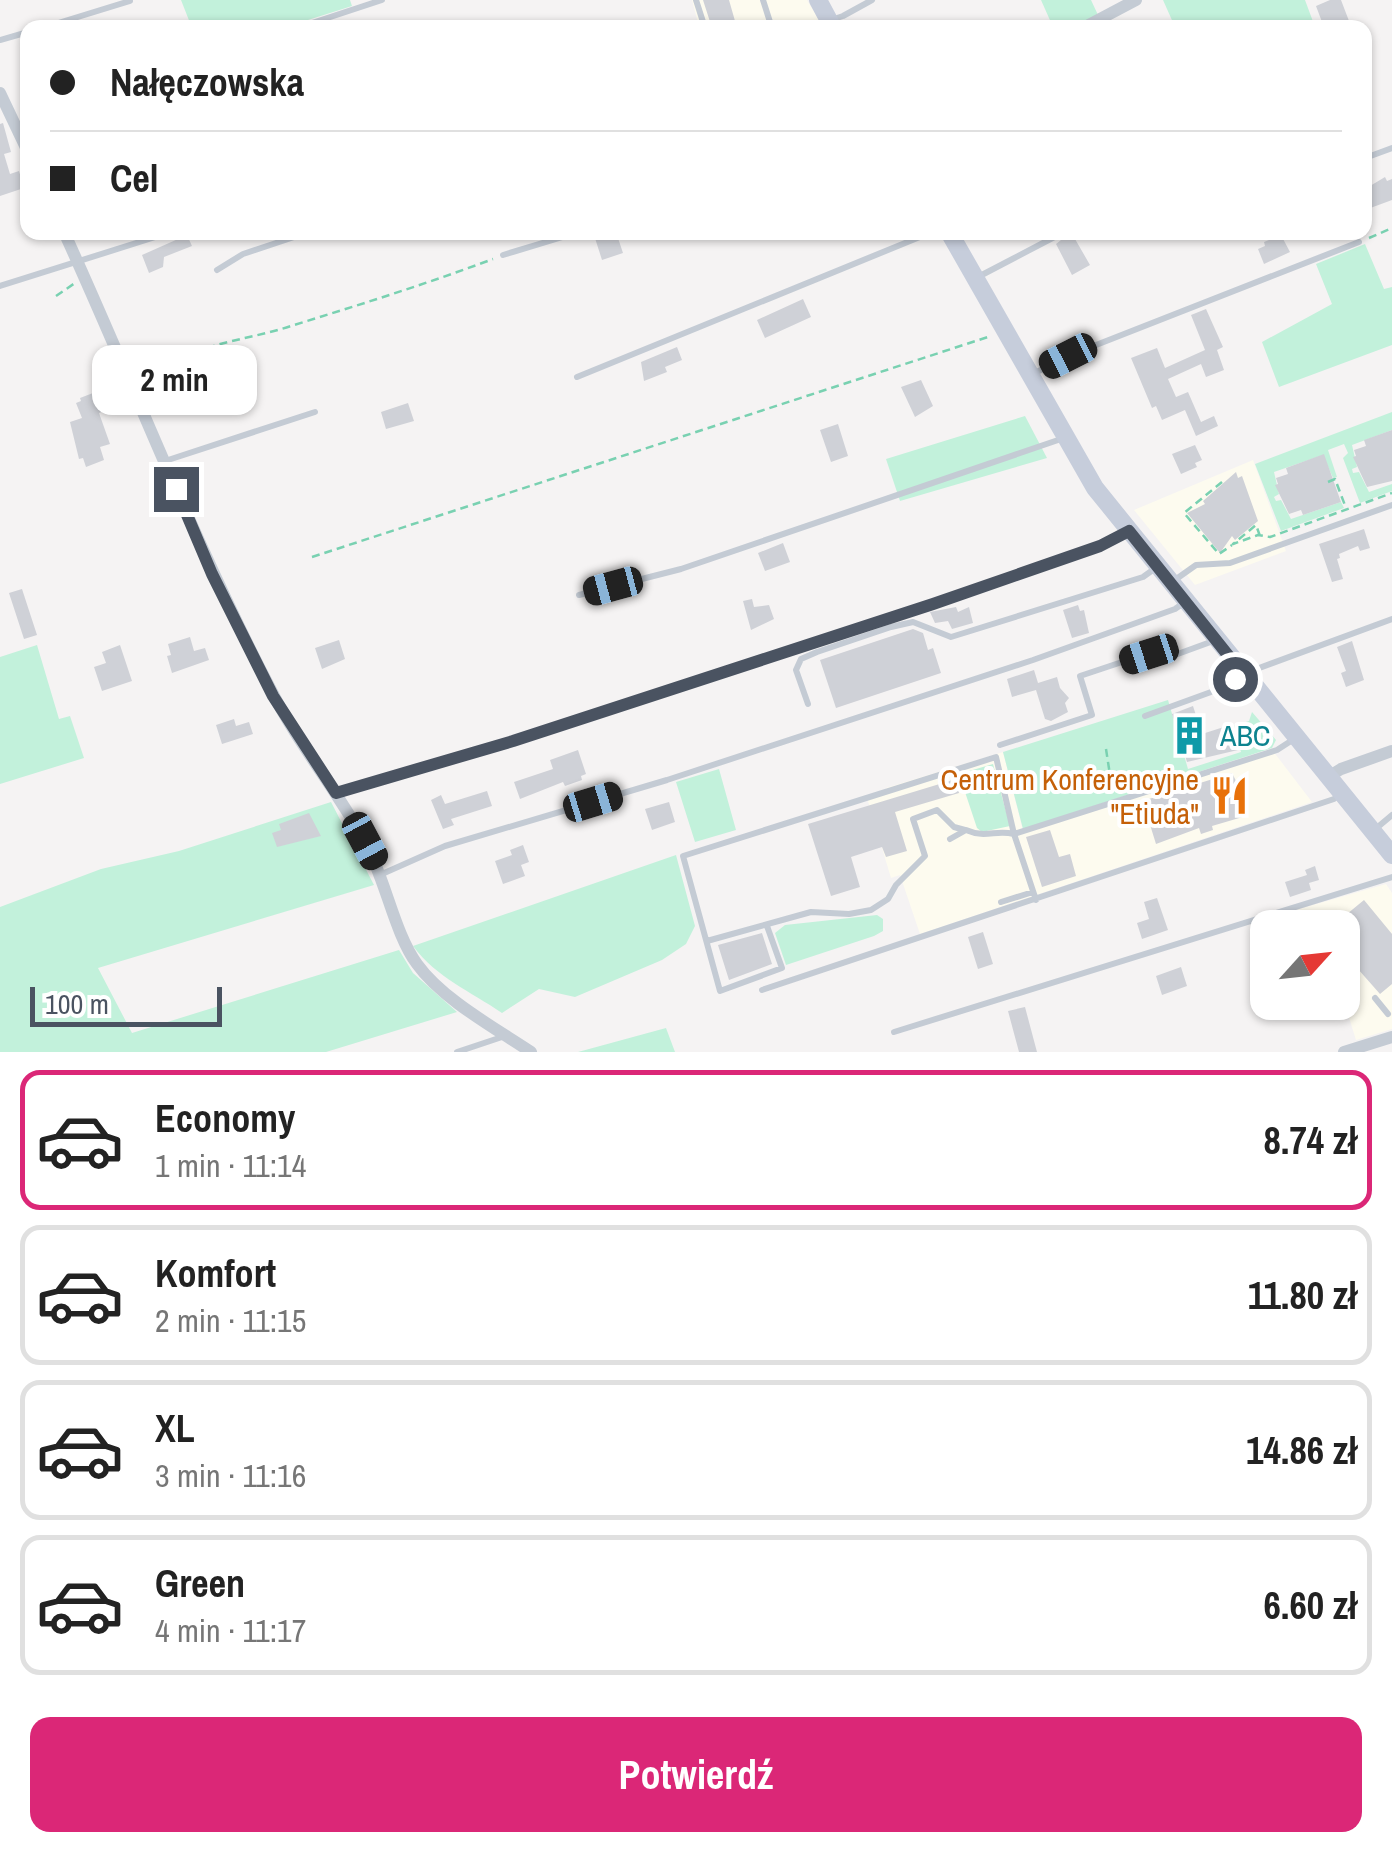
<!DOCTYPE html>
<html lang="pl">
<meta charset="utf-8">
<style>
body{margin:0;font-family:"Archivo Narrow",sans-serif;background:#f2f2f2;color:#222;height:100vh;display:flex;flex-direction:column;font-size:38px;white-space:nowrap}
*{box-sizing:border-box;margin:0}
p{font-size:32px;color:#767676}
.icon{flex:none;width:55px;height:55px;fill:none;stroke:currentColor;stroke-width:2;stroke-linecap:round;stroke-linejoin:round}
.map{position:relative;height:1052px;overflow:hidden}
.sheet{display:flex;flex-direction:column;background:#fff;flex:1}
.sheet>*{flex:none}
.top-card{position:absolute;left:20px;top:20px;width:1352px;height:220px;border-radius:20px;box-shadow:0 2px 8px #0004;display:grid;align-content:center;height:220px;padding:0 30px;background:#fff}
.needle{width:65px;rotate:63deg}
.tools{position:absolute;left:1250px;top:910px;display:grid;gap:20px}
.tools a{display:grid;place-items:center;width:110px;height:110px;border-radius:20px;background:#fff;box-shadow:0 2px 8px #0004;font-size:50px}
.scale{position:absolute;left:30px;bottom:25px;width:192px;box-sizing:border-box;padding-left:10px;border:5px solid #4a5361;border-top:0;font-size:28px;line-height:35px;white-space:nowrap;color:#4a5361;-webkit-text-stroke:8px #fff;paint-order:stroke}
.end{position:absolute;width:45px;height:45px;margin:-22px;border:12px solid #4a5361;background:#fff;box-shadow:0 0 0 5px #fff}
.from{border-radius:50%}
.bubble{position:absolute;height:70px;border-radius:20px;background:#fff;box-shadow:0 2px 8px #0004;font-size:32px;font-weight:700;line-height:70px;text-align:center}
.car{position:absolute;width:30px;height:60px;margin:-30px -15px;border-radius:12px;box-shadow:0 0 8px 2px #0007;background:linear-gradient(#222 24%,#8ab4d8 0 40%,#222 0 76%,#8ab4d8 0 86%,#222 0)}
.top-card b{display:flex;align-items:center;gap:35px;height:95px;font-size:38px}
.top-card b+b{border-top:2px solid #e0e0e0}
.top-card i{width:25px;height:25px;background:#222}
ul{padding:18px 0 0;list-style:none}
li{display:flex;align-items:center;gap:30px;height:140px;margin:0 20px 15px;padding:0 10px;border:5px solid #e0e0e0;border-radius:20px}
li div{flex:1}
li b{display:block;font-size:38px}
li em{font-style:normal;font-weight:700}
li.selected{border-color:#db2777}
li>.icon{width:90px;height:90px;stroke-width:1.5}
.action{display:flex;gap:20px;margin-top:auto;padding:20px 30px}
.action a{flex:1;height:115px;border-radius:20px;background:#db2777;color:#fff;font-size:40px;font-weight:700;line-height:115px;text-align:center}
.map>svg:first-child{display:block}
.commercial{fill:#fdfbef}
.green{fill:#c2f1db}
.building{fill:#cfd1d7}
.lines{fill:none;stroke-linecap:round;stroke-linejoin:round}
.path{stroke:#79d1b1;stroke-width:2.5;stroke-dasharray:8 5;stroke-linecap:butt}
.lane{stroke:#c4cbd4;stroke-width:6}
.street{stroke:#c4cbd4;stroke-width:12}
.secondary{stroke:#c6cddb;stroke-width:18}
.route{stroke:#4a5361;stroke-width:12}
.labels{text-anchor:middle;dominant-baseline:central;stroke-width:8;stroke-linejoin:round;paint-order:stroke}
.culture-label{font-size:30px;fill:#0d838f;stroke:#fff;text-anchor:start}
.food-label{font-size:30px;fill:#c56008;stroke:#fff;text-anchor:end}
</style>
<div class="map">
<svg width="1392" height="1052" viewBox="0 0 1392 1052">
<rect width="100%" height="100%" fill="#f5f3f3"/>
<path class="commercial" d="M692,0h115l12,20 -24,7h-96z
M1253,460l33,91 -91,34 -61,-75z
M1273,751l39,51 -392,132 -20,-59 -9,3 -24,-80 19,-7v-3l117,-36 20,79z
M1386,884l6,9v136l-36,11 -13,-42 -1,-70 -47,-1 -6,-15z"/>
<path class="green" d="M181,0h169l2,6 -66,21 -94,1z
M1041,0h50l7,15 -27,12h-18z
M1163,0h142l10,27h-140z
M1365,244l19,45 8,-2v58l-113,42 -17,-45 70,-38 -16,-40z
M1392,412v18l-40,15 5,22 -5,2 1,4 6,-1 10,20 23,-8v7l-32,12 -17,-45 5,-5 -4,-9 -16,6 9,27 -4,1 -10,-23 -49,17 5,22 -5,3 2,4 5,-1 10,19 50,-17 3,6 -63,23 -26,-67z
M1025,416l22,42 -147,43 -14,-42z
M37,645l22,74 11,-3 14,42 -84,26v-127z
M1168,700l20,69 53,-17 -8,-26 16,-5 3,-9 24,28 -4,8 -249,81 -20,-77z
M993,764l17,62 -28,6 -5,-4 -18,-54z
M719,769l17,61 -41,12 -19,-60z
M331,802l43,83 -276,83 34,65 267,-83 14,23 44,39 -131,40h-326v-145l101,-38 78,-18z
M676,855l19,71 -9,18 -24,16 -87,37 -36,-8 -37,24c-32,-22 -65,-35 -89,-67z
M877,915l6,4v12l-9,5 -88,29 -11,-32 10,-8z
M666,1028l9,24h-97z"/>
<path class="building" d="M703,0h26l8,28h-25z
M1330,0h11l8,21 -16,7 -11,-6 -6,-16z
M3,123l8,29 -7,2 6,20 9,-3 5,17 -24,8v-72z
M1385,177l2,4 5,-2v21l-27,10v-21z
M600,232h16l7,21 -21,7 -8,-25z
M1071,232l19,33 -18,10 -16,-31z
M187,235l5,11 -28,11 -1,10 -14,6 -7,-18z
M1281,235l9,17 -26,12 -6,-15 7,-3 -1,-4z
M803,299l8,18 -46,21 -8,-18z
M1206,309l17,38 -6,3 7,20 -18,7 -5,-13 -33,15 8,18 12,-5 13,30 13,-6 4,10 -22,10 -11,-26 -23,10 -6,-14 -4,2 -21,-50 26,-10 8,20 40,-18 -14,-35z
M677,347l5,13 -17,7 2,5 -23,9 -3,-19z
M198,356l8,25 -18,7 -8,-26z
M242,366l9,27 -21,7 -3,-11 4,-1 -6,-16z
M921,380l12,26 -18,11 -14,-30z
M106,388l3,21 -10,4 11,31 -10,3 4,13 -18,7 -3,-9 -4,1 -9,-37 12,-4 -6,-15 5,-2 -1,-3z
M408,403l6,18 -28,8 -5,-17z
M838,424l10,32 -17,6 -11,-32z
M1392,430v51l-25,6 -14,-30 3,-1 -2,-6 12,-4 -2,-6z
M1195,445l7,15 -7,3 2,4 -16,7 -9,-20z
M1324,454l17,48 -38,13 -2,-5 -12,4 -14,-29 3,-1 -2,-6 12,-4 -2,-6z
M1236,472l2,6 4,-2 16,45 -23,19 -3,-4 -12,17 -33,-40 18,-9 -2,-3z
M1364,529l6,19 -10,3 -2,-5 -19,8 1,4 -3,1 6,20 -11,3 -13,-38z
M783,543l7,19 -25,9 -7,-18z
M22,589l15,46 -13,4 -15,-46z
M752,599l2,8 15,-2 5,14 -23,11 -8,-29z
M1078,605l2,6 4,-1 5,23 -17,5 -9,-28z
M956,607l2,5 11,-5 4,16 -21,6 -4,-8 -13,2 -5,-11z
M913,629l10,4 5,17 5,-2 8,25 -105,35 -16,-48z
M190,637l4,14 11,-3 4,12 -37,13 -5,-17 4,-1 -3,-11z
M339,640l6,19 -23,10 -7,-21z
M1352,641l12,39 -18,7 -5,-14 5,-2 -9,-24z
M120,645l12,36 -30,10 -8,-24 12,-4 -4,-11z
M1034,670l4,13 19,-6 3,11 9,10 -4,5 3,9 -17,9 -6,-2 -9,-29 -24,7 -5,-18z
M1193,706l9,28 28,-9 8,25 -51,12 -15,-48z
M234,719l2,7 13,-4 4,12 -31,10 -6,-19z
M578,750l8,24 -5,2 1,4 -17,6 -2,-4 -43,17 -6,-17 39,-13 -3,-9z
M1232,773l13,26 -4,1 5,16 -34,10 1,4 -12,4 -2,-6 -43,16 -9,-29 -22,7 -5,-14z
M956,779l3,14 -64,19 12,39 -21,6 -4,-10 -31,10 9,30 -29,9 -23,-72z
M487,791l5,15 -41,13 3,6 -11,4 -12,-29 10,-5 4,9z
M669,802l6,20 -23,8 -7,-21z
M309,813l12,23 -44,11 -5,-14 9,-3 -2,-6z
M1050,830l9,27 11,-3 6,22 -34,11 -16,-50z
M523,845l6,17 -8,3 4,11 -22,8 -8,-23 17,-6 -2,-5z
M1315,866l4,14 -10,3 2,7 -21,7 -5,-15 22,-7 -2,-5z
M1157,898l11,32 -26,9 -5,-16 12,-4 -5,-17z
M1364,900l28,34v50l-12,10 -30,-34 -8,6v-38h-12z
M983,932l10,32 -15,5 -10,-32z
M762,933l10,31 -43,16 -11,-35z
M1181,967l6,19 -25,9 -6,-19z
M1025,1007l12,45h-18l-11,-41z"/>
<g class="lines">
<path class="path" d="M1369,238l23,-10
M56,296l19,-13
M207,348c28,-9 57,-13 84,-22 68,-21 135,-42 202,-67
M1222,482l-38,31 35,41 13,-9
M1328,482l7,-3 11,29
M1260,536l-4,-11 -23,19 25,-9 12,2 122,-44
M312,557l679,-221
M1106,749l4,26"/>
<path class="lane" d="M696,0l9,28
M763,0l7,22 -2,6
M42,28l88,-27
M297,28l85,-28
M807,28l36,-12 29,-16
M0,40l28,-8
M1365,158l27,-10
M503,255l76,-23
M217,270l26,-16 66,-22
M976,278l88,-46
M0,286l171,-54
M1031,375l37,-19 291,-114
M577,377l355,-145
M165,461l150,-49
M1172,582l24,-17 34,-2 162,-58
M579,595l102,-26 383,-131
M808,704l-12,-34 5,-11 16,-7 74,-25 22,-5 38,15 192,-60 14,-10
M1145,716l77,-28 21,-14 149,-55
M1000,745l92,-30 -12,-39 69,-23 15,6 52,-19
M337,792l176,-51 420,-137 167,-59 27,-13
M1373,831l19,-16
M382,874l63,-28 222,-66 366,-120 142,-51 10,-7
M1036,900l-22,-66 263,-84 17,-11
M1001,902l32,-10
M767,926l15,42 -62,23 -37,-135 313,-99 18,77c-19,-5 -27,5 -48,-4l-16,9
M707,941l104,-29 38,2 22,-4 17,-11 8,-14 29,-29 -12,-37 24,-9 17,17 11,3
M762,990l572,-191 6,-5
M1375,998l13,16
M894,1032l498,-155
M457,1052l48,-16"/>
<path class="street" d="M1083,28l53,-28
M0,93l28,59
M64,232c70,153 129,309 207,458 26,52 64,98 92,148 22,38 31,95 54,126 25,35 78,64 114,88
M1328,777l13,-8 51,-18
M1344,1052l48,-15"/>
<path class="secondary" d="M818,0l15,28
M949,232l146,256 297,367"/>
</g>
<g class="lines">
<path class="route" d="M176,489l36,85 61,122 63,97 177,-52 420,-137 167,-58 29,-15 114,143 -8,5"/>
</g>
<defs>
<symbol id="building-bare" viewBox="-9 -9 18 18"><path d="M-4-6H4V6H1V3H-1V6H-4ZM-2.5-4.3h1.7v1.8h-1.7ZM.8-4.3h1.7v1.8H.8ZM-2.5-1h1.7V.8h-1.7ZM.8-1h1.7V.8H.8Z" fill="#0f9aa8" stroke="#fff" stroke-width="2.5" paint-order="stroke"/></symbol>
<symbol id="restaurant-bare" viewBox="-9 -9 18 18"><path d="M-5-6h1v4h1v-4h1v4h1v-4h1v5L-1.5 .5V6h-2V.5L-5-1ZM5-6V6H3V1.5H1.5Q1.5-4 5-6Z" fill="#e8710a" stroke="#fff" stroke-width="2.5" paint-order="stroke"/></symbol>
</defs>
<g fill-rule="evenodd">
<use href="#building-bare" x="1162" y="708" width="55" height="55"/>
<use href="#restaurant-bare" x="1202" y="768" width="55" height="55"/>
</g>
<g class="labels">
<g class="culture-label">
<text x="1220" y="735">ABC</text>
</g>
<g class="food-label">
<text x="1199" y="779">Centrum Konferencyjne<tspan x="1199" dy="34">"Etiuda"</tspan></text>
</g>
</g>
</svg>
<div class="tools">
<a><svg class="needle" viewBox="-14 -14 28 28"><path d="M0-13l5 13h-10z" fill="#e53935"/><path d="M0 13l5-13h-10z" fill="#767676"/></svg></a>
</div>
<div class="scale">100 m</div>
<i class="end from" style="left:1235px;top:679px"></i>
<i class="end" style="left:176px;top:489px"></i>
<div class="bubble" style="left:92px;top:345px;width:165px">2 min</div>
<i class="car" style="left:1068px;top:356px;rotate:243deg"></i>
<i class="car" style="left:613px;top:586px;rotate:255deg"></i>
<i class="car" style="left:1149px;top:654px;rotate:252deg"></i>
<i class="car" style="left:593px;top:802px;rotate:73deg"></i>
<i class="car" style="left:365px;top:841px;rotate:152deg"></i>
<div class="top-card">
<b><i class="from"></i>Nałęczowska</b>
<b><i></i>Cel</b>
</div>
</div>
<section class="sheet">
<ul>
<li class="selected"><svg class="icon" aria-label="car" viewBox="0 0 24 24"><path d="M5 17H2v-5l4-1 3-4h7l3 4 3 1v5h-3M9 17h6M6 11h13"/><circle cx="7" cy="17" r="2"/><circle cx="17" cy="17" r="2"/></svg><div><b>Economy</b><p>1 min · 11:14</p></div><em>8.74 zł</em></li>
<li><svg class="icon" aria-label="car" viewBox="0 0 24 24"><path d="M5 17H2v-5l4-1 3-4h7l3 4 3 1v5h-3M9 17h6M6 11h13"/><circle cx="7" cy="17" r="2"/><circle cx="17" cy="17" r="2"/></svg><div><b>Komfort</b><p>2 min · 11:15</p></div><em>11.80 zł</em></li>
<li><svg class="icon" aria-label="car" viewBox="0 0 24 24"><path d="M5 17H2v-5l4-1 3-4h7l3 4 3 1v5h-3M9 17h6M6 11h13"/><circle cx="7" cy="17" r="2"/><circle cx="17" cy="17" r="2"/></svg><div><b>XL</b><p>3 min · 11:16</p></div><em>14.86 zł</em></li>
<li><svg class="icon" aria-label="car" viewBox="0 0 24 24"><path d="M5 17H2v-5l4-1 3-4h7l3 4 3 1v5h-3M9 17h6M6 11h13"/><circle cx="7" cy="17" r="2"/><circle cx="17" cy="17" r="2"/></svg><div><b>Green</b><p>4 min · 11:17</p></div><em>6.60 zł</em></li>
</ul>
<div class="action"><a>Potwierdź</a></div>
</section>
